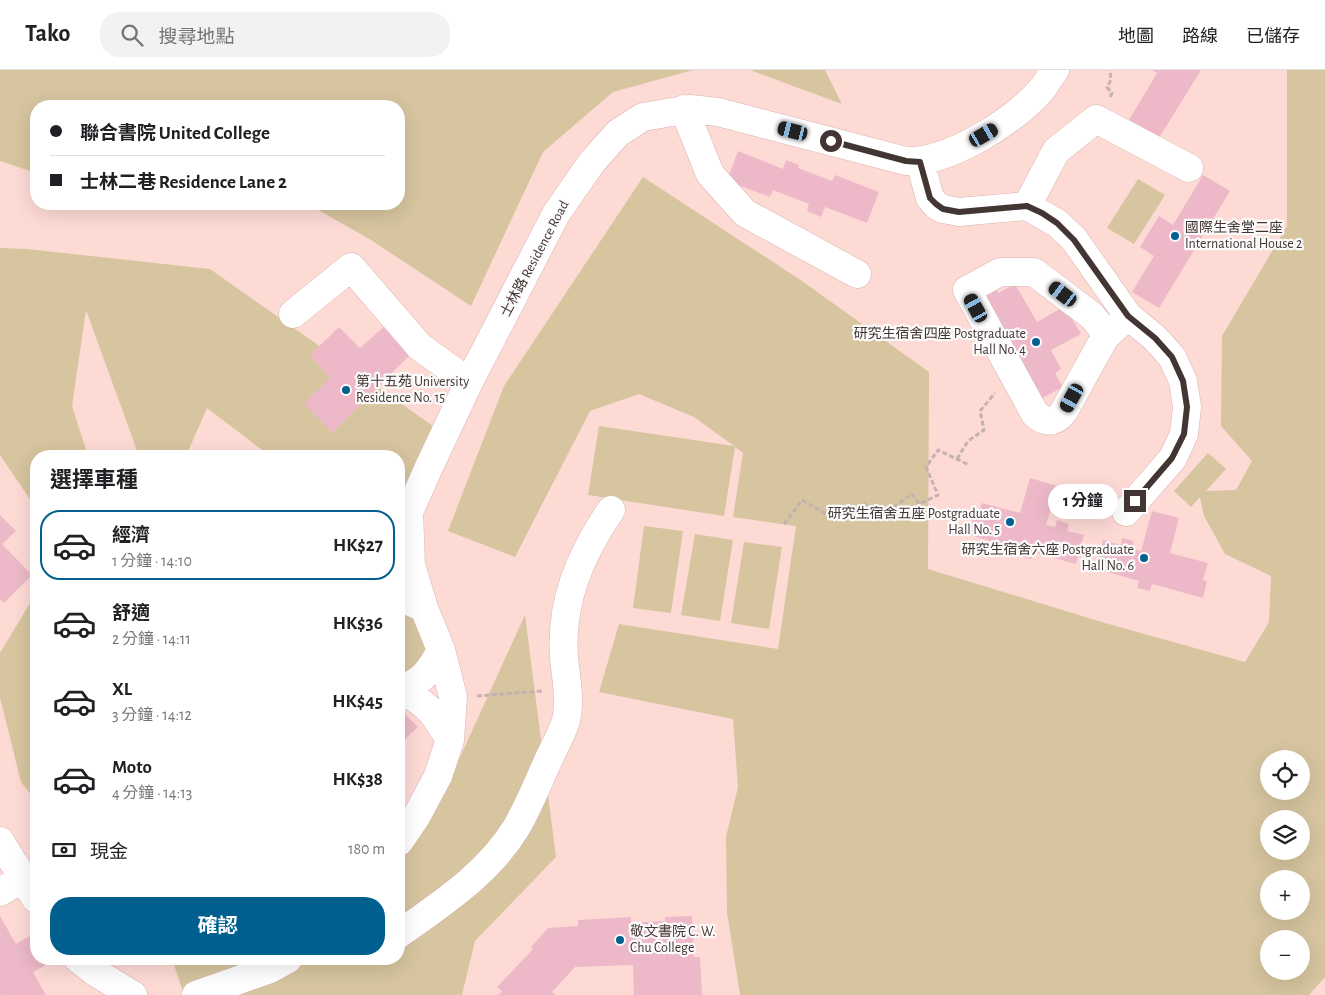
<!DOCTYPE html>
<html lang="zh-TW">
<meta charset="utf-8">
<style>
body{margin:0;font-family:"Alegreya Sans","Noto Sans TC",sans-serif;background:#f2f2f2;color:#202124;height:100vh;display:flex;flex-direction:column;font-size:19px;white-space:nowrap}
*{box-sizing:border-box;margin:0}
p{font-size:16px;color:#757577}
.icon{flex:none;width:28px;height:28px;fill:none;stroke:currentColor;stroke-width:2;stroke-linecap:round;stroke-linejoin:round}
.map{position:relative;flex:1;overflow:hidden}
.sheet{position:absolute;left:30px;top:380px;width:375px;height:515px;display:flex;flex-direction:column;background:#fff;border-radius:20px;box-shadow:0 5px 20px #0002}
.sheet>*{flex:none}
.banner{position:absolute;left:30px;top:30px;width:375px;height:110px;border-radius:20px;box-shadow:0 5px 20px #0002;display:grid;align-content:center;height:110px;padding:0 20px;background:#fff}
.controls{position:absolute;left:1260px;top:680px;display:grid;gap:10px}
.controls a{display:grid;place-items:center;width:50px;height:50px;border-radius:50%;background:#fff;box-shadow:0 5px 20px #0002;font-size:25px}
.end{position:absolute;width:22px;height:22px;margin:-11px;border:6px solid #433533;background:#fff;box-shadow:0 0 0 2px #fff}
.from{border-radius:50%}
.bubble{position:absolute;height:35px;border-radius:18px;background:#fff;box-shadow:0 5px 20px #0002;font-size:16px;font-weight:700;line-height:35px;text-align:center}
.car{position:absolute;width:15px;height:30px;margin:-15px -8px;border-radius:6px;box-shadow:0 0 4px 1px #0007;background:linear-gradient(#222 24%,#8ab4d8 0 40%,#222 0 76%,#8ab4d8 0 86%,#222 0)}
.banner b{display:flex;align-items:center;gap:18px;height:48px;font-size:19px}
.banner b+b{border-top:1px solid #e0e0e0}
.banner i{width:12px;height:12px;background:#202124}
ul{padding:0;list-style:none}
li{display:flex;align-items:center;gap:15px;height:70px;margin:0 10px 8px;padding:0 10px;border:2px solid transparent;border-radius:20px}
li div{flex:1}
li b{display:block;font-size:19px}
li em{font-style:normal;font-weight:700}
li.selected{border-color:#005f8f}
li>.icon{width:45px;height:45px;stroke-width:1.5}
h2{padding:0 20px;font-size:22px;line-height:60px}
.pay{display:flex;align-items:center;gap:12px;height:55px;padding:0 20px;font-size:19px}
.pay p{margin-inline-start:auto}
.action{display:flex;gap:10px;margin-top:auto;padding:10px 20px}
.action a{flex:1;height:58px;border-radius:20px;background:#005f8f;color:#fff;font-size:20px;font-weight:700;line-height:58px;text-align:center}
header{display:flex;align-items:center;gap:30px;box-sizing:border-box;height:70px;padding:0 25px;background:#fff;border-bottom:1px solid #e0e0e0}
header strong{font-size:24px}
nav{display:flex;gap:28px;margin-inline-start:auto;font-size:18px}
.search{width:350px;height:45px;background:#f2f2f2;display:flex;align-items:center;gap:12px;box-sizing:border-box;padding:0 18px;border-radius:20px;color:#757577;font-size:19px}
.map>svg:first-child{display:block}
.built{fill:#fedad5;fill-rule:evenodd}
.green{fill:#d6c59f;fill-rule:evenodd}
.building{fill:#edb9c9}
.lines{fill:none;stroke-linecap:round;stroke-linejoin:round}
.minor-casing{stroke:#d8b5b0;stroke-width:29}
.path{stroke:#c5b2af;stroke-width:3;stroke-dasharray:5 2.5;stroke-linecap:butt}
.minor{stroke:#fff;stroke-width:28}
.route{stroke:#433533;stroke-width:6}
.poi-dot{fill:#005f8f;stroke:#fbfbfb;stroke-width:2}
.labels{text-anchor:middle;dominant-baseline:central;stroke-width:4.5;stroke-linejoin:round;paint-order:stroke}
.poi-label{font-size:14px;fill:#433533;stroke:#fbfbfb;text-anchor:start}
.street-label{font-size:14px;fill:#433533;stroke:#fbfbfb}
</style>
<header>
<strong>Tako</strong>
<div class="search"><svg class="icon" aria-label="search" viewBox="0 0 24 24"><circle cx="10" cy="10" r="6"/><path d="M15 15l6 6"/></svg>搜尋地點</div>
<nav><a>地圖</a><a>路線</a><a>已儲存</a></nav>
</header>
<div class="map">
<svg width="1325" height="925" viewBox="0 0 1325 925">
<rect width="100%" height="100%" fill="#fee8e5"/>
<path class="built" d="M0,0h1325v925h-1325zM36,36h363v98h-363zM36,386h363v503h-363zM1269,689h32v32h-32zM1269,749h32v32h-32zM1269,809h32v32h-32zM1269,869h32v32h-32z"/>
<path class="green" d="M0,0h693l-80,22 -70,60 -72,154 -100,-66 -63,-36h91v-98h-363v67l-36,-12z
M750,0h75l17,34z
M1287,0h38v907l-16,18h-569l-13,-83 -1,-75 12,-50 -5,-68 -134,-27 20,-68 159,25 18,-123 -63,-9 10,-64 -8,-6 -11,69 -136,-21 11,-69 135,20 -40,-29 -55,-23 -49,17 -75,146 -67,-26 56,-145 139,-209 159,104 127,91 -1,197 177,54 140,39 24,-40 2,-46 -46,-22 -21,-38 -4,-19 -9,10 -17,-16 34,-38 18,16 -20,22 30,-1 16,-29 -31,-35 1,-90 65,-110zM1269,689h32v32h-32zM1269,749h32v32h-32zM1269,809h32v32h-32zM1269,869h32v32h-32z
M1138,109l27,16 -31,49 -27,-16z
M0,178l27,1 183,20 223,157 -34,85v-55h-129l-63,-48 -21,48h-47l-53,-146 -14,96 16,50h-52v52l-36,-53z
M644,456l39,5 -12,82 -38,-5z
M695,464l38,6 -13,81 -39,-6z
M744,472l38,5 -13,82 -38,-6z
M36,523v208l-15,-19 -21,-84v-45z
M399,540l18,7 13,31 -4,12 -27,18z
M525,545l31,242 -81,84 -13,54h-278l-10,-30 -6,-6h231v-143l41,-15z"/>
<path class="building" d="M1152,0h49l-42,68 -30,-18 28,-47z
M738,81l45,18 3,-9 13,5 -1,3 34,13 3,-6 44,17 -12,31 -42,-16 -4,10 -14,-6 2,-7 -36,-14 -3,7 -43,-16z
M1203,105l27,16 -71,117 -27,-16 22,-36 -14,-9 19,-31 14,9z
M1015,214l22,38 28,-16 16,28 -30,16 10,19 -6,4 8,14 -24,13 -56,-102 14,-8 1,3z
M388,253l26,28 -82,82 -28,-30 26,-25 -20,-23 29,-28 21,21z
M1030,408l27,8 -11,39 9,2 2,-7 12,4 -2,7 17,4 -8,29 -43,-12 -2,7 -13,-3 2,-7 -51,-14 4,-17 4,1 5,-16 38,10z
M1152,441l27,7 -9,35 38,10 -5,17 4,1 -4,17 -51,-14 -2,7 -13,-3 2,-7 -43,-12 7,-29 18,5 1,-7 12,3 -2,7 9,3z
M0,445l16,16 -14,13 30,31 -28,28 -4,-4z
M399,638l19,19 -19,18z
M0,846l16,28 20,-12v27h21l-24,13 13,23h-45l-1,-2z
M692,846l2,41h6l2,38h-68l-1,-30 -58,2 -23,25 4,3h-58l4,-4 -5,-4 36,-38 -2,-2 17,-19 30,-2v-6l53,-3v6l34,-2v-4z"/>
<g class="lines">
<defs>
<path id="minor" d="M684,39l26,65 35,39 112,61
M920,92l10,36 6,7 7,4 16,3 68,-6 30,17 17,16 54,77 27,22 17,19 11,24 4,26 -3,27 -11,24 -47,54
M1027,136l29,-55 40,-32 93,49
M293,244l58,-47 69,80 49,35
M1105,267l-42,76c-9,10 -18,10 -28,1l-68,-124 33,-18h34l58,44 9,11 4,10 23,-21
M399,527l25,11
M399,620c29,13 35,23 51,50
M400,621c24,-12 29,-18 41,-41
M0,771l36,58
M399,772l17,-25 22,-41 12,-36 3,-43 -12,-47 -17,-42 -13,-43 -2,-53 20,-45 40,-85 87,-168 36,-52 26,-29 25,-16 47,-8 28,3 188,49c43,2 108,-40 136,-72 5,-6 8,-13 13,-19
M0,822l23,-14
M399,864c42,-30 89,-60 117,-106 12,-20 21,-43 31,-65 5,-12 19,-36 20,-48 3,-20 -1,-37 -3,-57 -4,-56 16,-103 47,-148
M78,889l17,13 38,23
M196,925l74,-26 18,-10"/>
</defs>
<use href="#minor" class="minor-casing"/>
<path class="path" d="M1110,27l2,-4 -5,-6 4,-7 -1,-10
M957,389l11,-18 16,-11 -4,-19 15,-18
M784,454l18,-24 26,15 13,-7 7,8 15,-13 18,13 31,-22 7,10 19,-9 -12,-28 12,-17 31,15
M477,626l66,-5"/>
<use href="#minor" class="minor"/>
</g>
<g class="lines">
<path class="route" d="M831,71l75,20 14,1 10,36 6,6 7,5 16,3 68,-6 15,7 15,10 17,17 54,76 27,22 17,19 11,24 4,26 -3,27 -12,24 -37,43"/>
</g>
<g class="poi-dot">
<circle cx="1175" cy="166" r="5"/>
<circle cx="1036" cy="272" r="5"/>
<circle cx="346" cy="320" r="5"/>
<circle cx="1010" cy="452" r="5"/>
<circle cx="1144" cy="488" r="5"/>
<circle cx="620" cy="870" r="5"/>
</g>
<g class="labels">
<g class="poi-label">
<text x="1185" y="158">國際生舍堂二座<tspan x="1185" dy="16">International House 2</tspan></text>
<text x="1026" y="264" text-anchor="end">研究生宿舍四座 Postgraduate<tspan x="1026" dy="16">Hall No. 4</tspan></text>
<text x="356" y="312">第十五苑 University<tspan x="356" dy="16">Residence No. 15</tspan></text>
<text x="1000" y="444" text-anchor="end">研究生宿舍五座 Postgraduate<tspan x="1000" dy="16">Hall No. 5</tspan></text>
<text x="1134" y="480" text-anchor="end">研究生宿舍六座 Postgraduate<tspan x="1134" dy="16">Hall No. 6</tspan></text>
<text x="630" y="862">敬文書院 C. W.<tspan x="630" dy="16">Chu College</tspan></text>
</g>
<g class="street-label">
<text transform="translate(535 189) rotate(-62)">士林路 Residence Road</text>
</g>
</g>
</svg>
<div class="controls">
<a><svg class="icon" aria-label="locate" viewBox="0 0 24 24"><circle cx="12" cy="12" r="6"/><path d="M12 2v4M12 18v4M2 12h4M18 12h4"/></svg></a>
<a><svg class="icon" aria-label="layers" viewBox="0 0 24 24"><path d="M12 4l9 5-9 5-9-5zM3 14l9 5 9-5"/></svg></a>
<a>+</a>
<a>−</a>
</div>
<i class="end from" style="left:831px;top:71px"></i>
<i class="end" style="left:1135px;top:431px"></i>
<div class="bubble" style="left:1048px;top:414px;width:70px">1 分鐘</div>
<i class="car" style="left:793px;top:61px;rotate:284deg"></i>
<i class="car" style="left:984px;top:65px;rotate:60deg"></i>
<i class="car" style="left:1063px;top:224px;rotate:307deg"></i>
<i class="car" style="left:976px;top:238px;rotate:331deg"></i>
<i class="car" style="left:1072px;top:328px;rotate:209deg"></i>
<div class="banner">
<b><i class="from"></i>聯合書院 United College</b>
<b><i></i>士林二巷 Residence Lane 2</b>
</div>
<section class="sheet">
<h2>選擇車種</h2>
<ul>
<li class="selected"><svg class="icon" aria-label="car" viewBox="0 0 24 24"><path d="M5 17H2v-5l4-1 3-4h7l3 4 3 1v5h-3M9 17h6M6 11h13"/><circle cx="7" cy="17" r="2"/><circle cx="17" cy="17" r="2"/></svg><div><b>經濟</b><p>1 分鐘 · 14:10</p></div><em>HK$27</em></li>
<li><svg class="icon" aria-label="car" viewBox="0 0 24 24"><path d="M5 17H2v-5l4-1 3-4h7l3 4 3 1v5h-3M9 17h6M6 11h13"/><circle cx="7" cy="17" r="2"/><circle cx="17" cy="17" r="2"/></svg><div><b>舒適</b><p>2 分鐘 · 14:11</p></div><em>HK$36</em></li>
<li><svg class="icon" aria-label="car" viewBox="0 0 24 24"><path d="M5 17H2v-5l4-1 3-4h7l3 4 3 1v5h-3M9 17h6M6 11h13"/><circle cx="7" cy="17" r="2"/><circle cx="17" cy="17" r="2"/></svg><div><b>XL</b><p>3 分鐘 · 14:12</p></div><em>HK$45</em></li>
<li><svg class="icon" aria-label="car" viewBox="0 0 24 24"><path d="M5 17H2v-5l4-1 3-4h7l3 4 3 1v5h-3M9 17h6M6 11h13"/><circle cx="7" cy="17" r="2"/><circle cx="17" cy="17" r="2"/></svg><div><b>Moto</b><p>4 分鐘 · 14:13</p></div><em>HK$38</em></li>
</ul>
<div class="pay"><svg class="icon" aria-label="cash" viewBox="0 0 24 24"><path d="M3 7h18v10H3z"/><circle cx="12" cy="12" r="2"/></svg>現金<p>180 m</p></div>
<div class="action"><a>確認</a></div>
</section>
</div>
